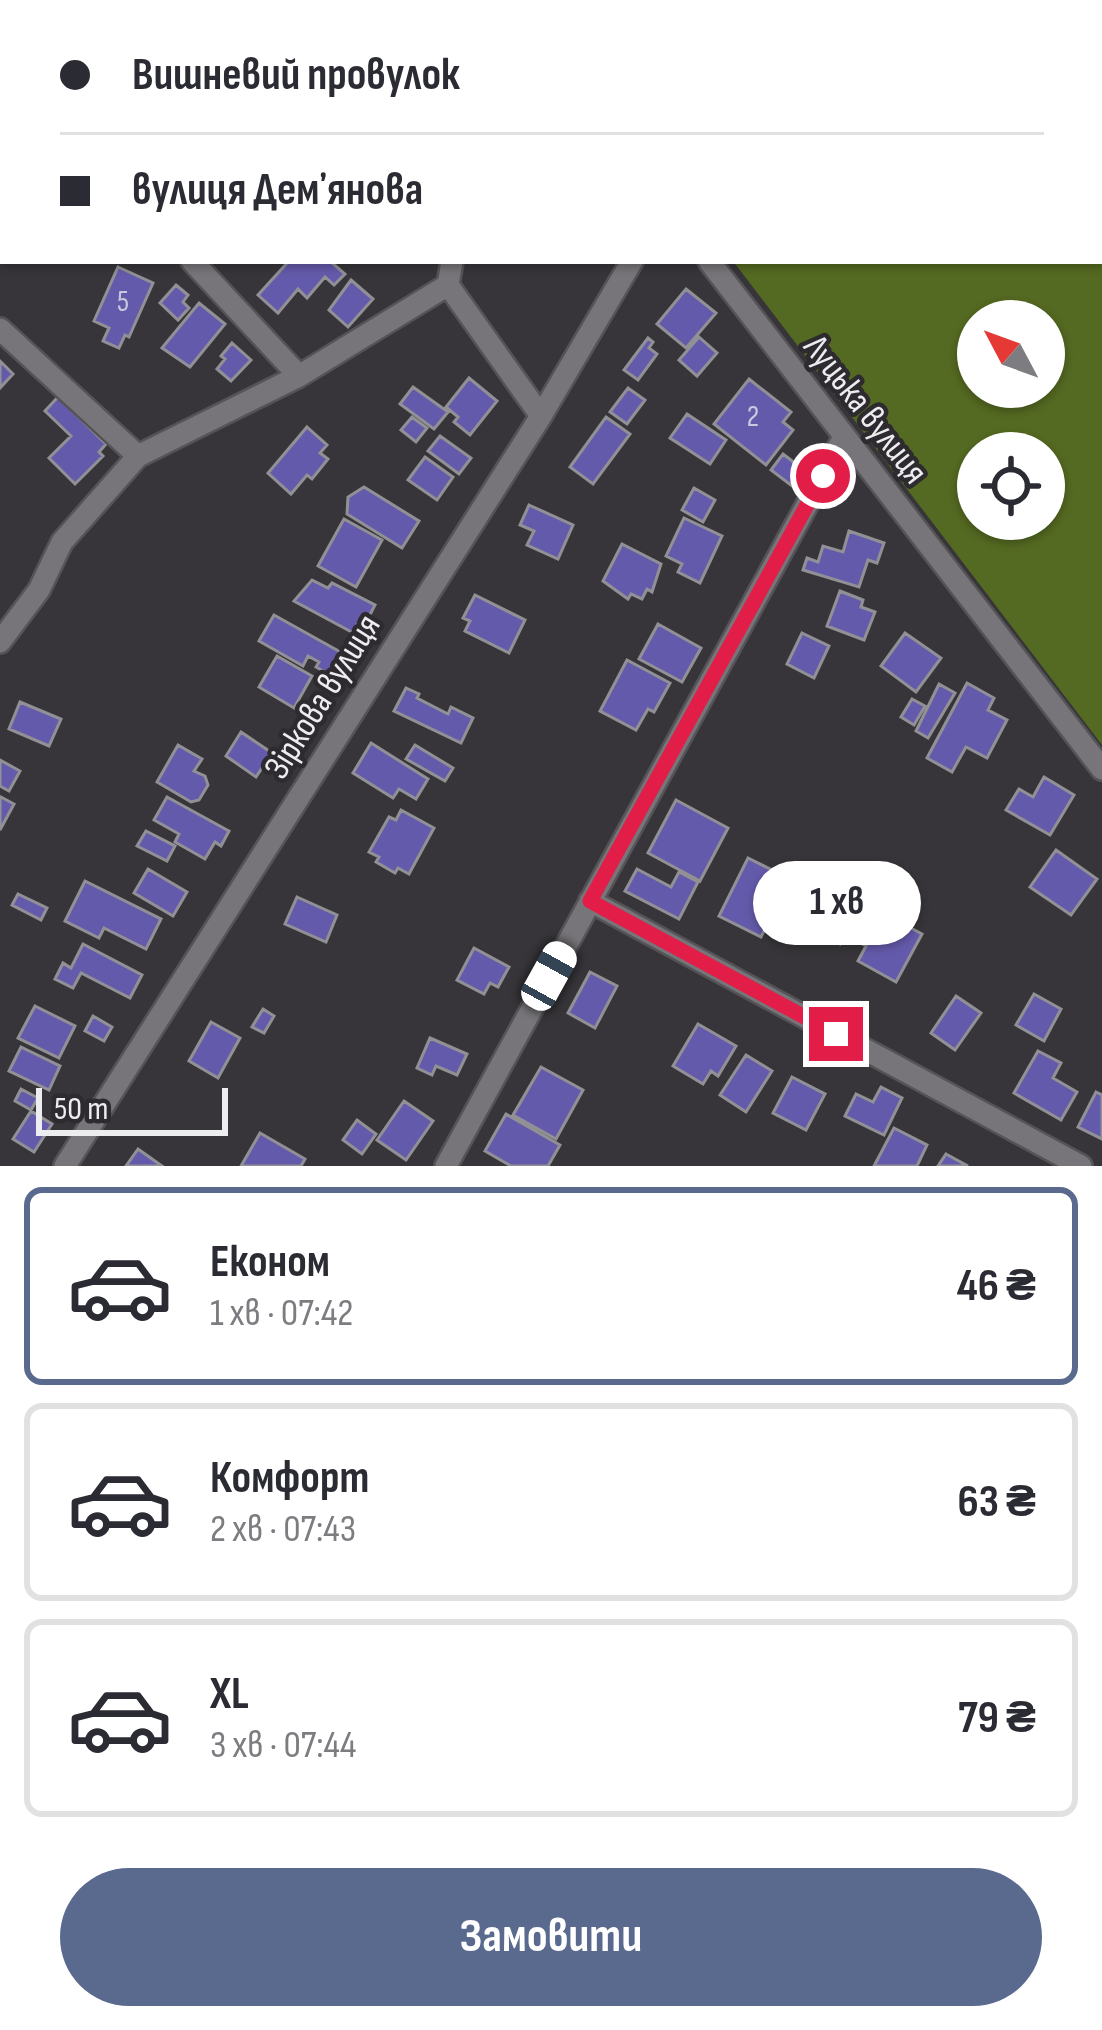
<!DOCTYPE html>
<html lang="uk">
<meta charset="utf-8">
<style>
body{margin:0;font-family:"Sofia Sans Condensed",sans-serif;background:#f2f2f3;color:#2b2b33;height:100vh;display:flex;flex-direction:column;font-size:45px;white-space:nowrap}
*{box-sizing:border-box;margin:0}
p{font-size:39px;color:#7c7c81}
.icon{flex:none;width:66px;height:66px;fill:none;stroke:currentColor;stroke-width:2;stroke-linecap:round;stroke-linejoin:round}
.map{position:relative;height:1166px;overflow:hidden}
.sheet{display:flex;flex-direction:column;background:#fff;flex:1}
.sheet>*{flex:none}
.guide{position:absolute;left:0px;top:0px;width:1104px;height:264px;box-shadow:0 3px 9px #0004;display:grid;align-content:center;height:264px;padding:0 60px;background:#fff}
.needle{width:78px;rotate:311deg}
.tools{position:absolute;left:957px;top:300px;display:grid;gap:24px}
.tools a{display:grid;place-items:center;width:108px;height:108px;border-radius:50%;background:#fff;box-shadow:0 3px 9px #0004;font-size:60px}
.scale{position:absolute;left:36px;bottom:30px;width:192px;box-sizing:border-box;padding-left:12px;border:6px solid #edecef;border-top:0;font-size:33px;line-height:42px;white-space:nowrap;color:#edecef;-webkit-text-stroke:9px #2d2b2f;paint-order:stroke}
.end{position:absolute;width:54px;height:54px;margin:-27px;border:15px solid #e11d48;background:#fff;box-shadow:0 0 0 6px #fff}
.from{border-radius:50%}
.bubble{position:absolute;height:84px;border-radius:42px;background:#fff;box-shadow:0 3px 9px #0004;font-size:39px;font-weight:700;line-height:84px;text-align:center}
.car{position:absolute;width:36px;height:72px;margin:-36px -18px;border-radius:15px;box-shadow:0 0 9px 3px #0007;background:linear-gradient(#fff 24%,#345 0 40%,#fff 0 76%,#345 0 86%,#fff 0)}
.guide b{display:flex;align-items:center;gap:42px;height:114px;font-size:45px}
.guide b+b{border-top:3px solid #e1e1e2}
.guide i{width:30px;height:30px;background:#2b2b33}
ul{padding:21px 0 0;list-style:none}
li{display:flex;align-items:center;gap:36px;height:198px;margin:0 24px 18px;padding:0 36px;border:6px solid #e1e1e2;border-radius:18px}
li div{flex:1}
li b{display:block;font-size:45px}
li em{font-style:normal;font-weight:700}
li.selected{border-color:#596a8e}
li>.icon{width:108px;height:108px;stroke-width:1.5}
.primary-button{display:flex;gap:24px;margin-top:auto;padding:24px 60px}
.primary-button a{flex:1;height:138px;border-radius:72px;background:#596a8e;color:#fff;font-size:48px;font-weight:700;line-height:138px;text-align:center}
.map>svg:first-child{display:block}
.industrial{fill:#423a4a}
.forest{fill:#546921;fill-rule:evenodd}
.building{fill:#645aab;stroke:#919095;stroke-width:3}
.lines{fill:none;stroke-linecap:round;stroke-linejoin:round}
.lane-casing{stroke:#545356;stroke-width:15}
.street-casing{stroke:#545356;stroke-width:26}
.lane{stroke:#777579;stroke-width:10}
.street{stroke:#777579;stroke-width:21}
.rail{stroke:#8d8c8f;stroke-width:8;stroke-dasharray:18 9;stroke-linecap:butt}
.route{stroke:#e11d48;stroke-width:15}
.labels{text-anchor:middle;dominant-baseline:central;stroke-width:9;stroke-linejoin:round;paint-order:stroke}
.number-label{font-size:30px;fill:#cbc8de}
.street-label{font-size:36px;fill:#edecef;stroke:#2d2b2f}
</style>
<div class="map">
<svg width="1102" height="1166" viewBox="0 0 1102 1166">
<rect width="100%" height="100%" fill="#373539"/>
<path class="industrial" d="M643,0h288l-4,3z"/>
<path class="forest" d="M1101,234l1,1v510l-369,-484h368zM978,321h66v66h-66zM978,453h66v66h-66z"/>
<path class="building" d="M289,261h41l15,13 -11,11 -9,-8 -18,21 -9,-9 -20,24 -20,-18z
M118,267l35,16 -24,54 -4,-2 -6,13 -16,-7 6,-13 -15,-7z
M351,280l22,19 -25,28 -19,-17z
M176,285l12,10 -5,7 6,6 -11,12 -18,-17z
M686,289l30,24 -30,35 -29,-24z
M199,303l26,21 -35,43 -28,-19z
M699,337l18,16 -20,23 -18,-16z
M648,338l5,4 -4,6 8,6 -19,26 -14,-10z
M232,343l19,17 -20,21 -14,-12 8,-10 -4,-3z
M0,361l13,13 -13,14z
M469,378l28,23 -27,34 -16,-13 4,-5 -12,-10z
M749,379l42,33 -8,10 10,8 -27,35 -52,-41z
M413,387l35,25 -14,17 -34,-25z
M628,388l17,12 -18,24 -17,-12z
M58,397l48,47 -7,8 4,4 -28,28 -26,-26 22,-22 -26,-25z
M687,414l39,26 -16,24 -40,-26z
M412,417l15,11 -11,14 -15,-12z
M606,417l24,17 -37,50 -23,-17z
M307,427l20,18 -7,8 8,6 -16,20 -5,-4 -16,19 -23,-21z
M440,436l31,22 -12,16 -31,-23z
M783,454l21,16 -12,16 -21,-16z
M425,457l28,20 -16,23 -29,-20z
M364,487l55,34 -17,27 -55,-34 1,-17z
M694,488l21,12 -12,22 -21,-12z
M529,505l44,20 -15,34 -31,-14 7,-14 -14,-6z
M684,518l38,18 -22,47 -22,-11 4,-8 -16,-8z
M344,519l38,21 -26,47 -38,-21z
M849,531l35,12 -7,20 -9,-3 -9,27 -56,-17 4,-12 11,4 5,-16 20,6z
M622,544l39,20 -9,28 -5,-3 -5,10 -11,-5 -3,5 -25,-18z
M312,580l16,8 4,-5 43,22 -16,31 -65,-35z
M840,591l23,9 -2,7 14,5 -11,28 -37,-14z
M475,595l50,25 -16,33 -44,-22 5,-10 -7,-3z
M274,615l70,39 -12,22 -16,-9 3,-5 -11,-6 -5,10 -44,-25z
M658,624l43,24 -19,34 -43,-23z
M802,633l27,13 -15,32 -27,-14z
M905,633l36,25 -25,34 -35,-26z
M277,656l35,20 -18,32 -35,-21z
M627,660l43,23 -16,29 -6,-3 -12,21 -36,-19z
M967,683l27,15 -6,12 19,10 -20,38 -21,-11 -14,25 -25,-14z
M939,684l16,9 -27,45 -12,-7z
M406,688l13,6 -2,4 31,16 3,-7 22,11 -12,25 -67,-32z
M912,699l13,7 -11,19 -13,-8z
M20,702l41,17 -12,27 -40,-17z
M241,732l31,21 -16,24 -30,-21z
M371,743l57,36 -12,20 -17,-10 -6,9 -40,-25z
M178,745l24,14 -8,12 11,5 3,9 -9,15 -8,2 -34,-20z
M415,745l38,23 -8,13 -39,-22z
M0,760l20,11 -11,20 -9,-5z
M1044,777l30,18 -24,40 -44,-25 13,-21 14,8z
M1,797l13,7 -14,26v-31z
M167,797l62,34 -8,15 -6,-4 -10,17 -30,-17 4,-8 -25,-14z
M676,800l52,28 -28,53 -52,-28z
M401,810l33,18 -25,46 -11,-6 -3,5 -19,-11 3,-5 -10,-5 20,-35 7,3z
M146,831l29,15 -8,15 -30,-15z
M1056,850l41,29 -26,36 -41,-28z
M748,858l42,21 -29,58 -42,-21z
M148,869l39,23 -14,24 -39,-23z
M637,869l34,18 8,-15 19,10 -19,37 -54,-28z
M85,881l76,38 -15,30 -42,-21 -5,10 -34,-17z
M822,890l37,21 -19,33 -37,-21z
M18,894l29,14 -6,12 -29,-15z
M297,897l40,18 -11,27 -41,-18z
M867,904l55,30 -26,48 -38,-21 8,-15 -17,-9z
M83,944l59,31 -12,23 -49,-25 -8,15 -18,-9 8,-16 8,5z
M474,948l35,19 -11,20 -8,-4 -6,11 -27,-14z
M590,972l27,14 -22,42 -27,-15z
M1034,994l27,15 -17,32 -28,-16z
M956,996l25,17 -26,37 -24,-17z
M35,1006l40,20 -16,32 -41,-20z
M263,1009l11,7 -10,17 -12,-6z
M93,1016l19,11 -8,14 -19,-10z
M211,1022l29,16 -22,40 -29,-17z
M698,1024l38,22 -18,30 -7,-5 -8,13 -30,-18z
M430,1038l37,16 -10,21 -21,-9 -4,9 -15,-7z
M21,1047l39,19 -11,24 -40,-19z
M1038,1051l23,12 -8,15 24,14 -16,28 -47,-27z
M746,1055l26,16 -26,41 -26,-17z
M541,1067l42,23 -27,49 -43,-24z
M792,1077l33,17 -19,36 -33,-17z
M881,1087l21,11 -18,37 -39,-19 11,-22 17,8z
M21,1089l17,9 -7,12 -16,-9z
M1096,1092l6,3v44l-24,-12z
M404,1101l29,20 -27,39 -29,-20z
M31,1111l21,13 -18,28 -21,-13z
M506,1114l54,31 -12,21h-37l-26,-15z
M357,1120l19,14 -14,20 -19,-14z
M894,1128l33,17 -10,21h-43z
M260,1133l45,26 -4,7h-60z
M138,1149l24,17h-36z
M946,1154l22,12h-30z"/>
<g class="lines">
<defs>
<path id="lane" d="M706,0l2,3
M803,0l2,3
M869,3l2,-3"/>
<path id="street" d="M253,0l3,3
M510,0l2,3
M0,56l3,3
M192,261l107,115
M452,261l-4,24 93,131
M709,261l393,508
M0,329l138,127
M0,642l39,-52 23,-48 76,-86 161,-80 149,-91
M590,901l491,265
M65,1166l476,-750 91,-155
M446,1166l398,-729"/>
</defs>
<use href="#lane" class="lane-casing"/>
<use href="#street" class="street-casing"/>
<use href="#lane" class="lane"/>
<use href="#street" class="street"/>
<path class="rail" d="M1046,0l2,3
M1101,72l1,1"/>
</g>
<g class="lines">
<path class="route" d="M823,476l-233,425 246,133"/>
</g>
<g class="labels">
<g class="number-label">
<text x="123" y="302">5</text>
<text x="753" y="417">2</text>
</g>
<g class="street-label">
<text transform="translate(865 410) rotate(52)">Луцька вулиця</text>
<text transform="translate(323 697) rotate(-58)">Зіркова вулиця</text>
</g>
</g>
</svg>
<div class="tools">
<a><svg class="needle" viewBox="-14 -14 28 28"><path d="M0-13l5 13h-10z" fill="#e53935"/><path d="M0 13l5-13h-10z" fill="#7c7c81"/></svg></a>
<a><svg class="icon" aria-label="locate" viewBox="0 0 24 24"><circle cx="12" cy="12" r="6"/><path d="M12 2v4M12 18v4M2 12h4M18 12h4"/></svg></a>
</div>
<div class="scale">50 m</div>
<i class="end from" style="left:823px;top:476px"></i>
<i class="end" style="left:836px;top:1034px"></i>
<div class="bubble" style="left:753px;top:861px;width:168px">1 хв</div>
<i class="car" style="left:549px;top:976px;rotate:29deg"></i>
<div class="guide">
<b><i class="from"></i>Вишневий провулок</b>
<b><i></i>вулиця Демʼянова</b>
</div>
</div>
<section class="sheet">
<ul>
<li class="selected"><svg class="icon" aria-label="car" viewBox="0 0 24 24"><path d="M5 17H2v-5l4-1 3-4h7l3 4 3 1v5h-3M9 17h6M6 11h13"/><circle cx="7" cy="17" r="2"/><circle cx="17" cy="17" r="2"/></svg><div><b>Економ</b><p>1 хв · 07:42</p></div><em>46 ₴</em></li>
<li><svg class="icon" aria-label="car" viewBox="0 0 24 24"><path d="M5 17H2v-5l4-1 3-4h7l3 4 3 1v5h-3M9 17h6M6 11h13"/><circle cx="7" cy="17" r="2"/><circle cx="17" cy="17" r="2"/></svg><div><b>Комфорт</b><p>2 хв · 07:43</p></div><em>63 ₴</em></li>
<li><svg class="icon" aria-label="car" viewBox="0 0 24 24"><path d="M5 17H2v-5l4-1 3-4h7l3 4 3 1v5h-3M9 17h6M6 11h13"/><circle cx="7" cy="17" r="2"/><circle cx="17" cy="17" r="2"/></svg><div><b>XL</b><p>3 хв · 07:44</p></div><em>79 ₴</em></li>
</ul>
<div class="primary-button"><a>Замовити</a></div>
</section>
